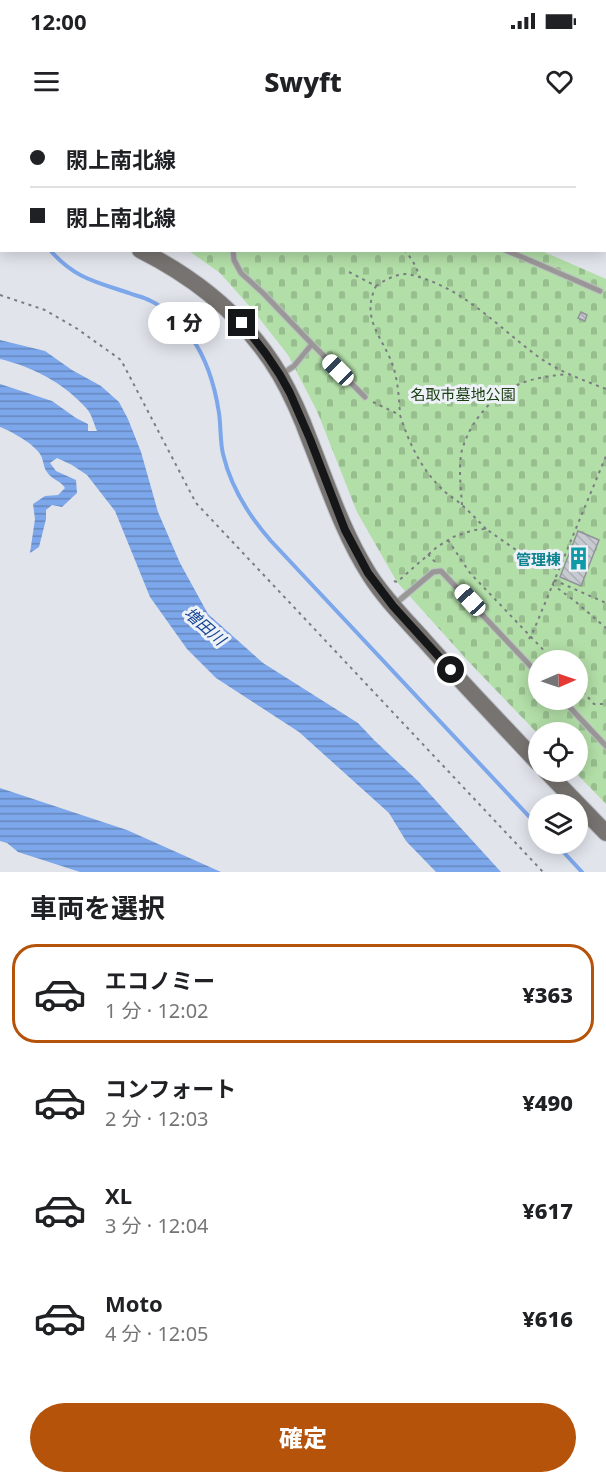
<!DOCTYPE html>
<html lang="ja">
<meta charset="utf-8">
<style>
body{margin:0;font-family:"Noto Sans","Noto Sans JP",sans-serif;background:#f6f6f6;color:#202124;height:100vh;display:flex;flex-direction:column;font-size:22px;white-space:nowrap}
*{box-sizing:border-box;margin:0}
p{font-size:20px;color:#757577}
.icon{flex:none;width:33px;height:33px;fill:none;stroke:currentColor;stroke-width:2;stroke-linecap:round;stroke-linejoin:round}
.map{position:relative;height:752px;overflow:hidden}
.side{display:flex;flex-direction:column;background:#fff;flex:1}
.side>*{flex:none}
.guide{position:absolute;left:0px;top:0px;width:606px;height:132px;box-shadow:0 3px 15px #0003;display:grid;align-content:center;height:132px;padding:0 30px;background:#fff}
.needle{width:39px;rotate:88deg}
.tools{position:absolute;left:528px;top:530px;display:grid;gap:12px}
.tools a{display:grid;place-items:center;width:60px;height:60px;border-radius:50%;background:#fff;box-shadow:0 3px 15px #0003;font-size:30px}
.end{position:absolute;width:27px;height:27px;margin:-14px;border:8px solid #151618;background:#fff;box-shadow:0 0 0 3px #fff}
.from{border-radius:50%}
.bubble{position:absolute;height:42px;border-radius:21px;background:#fff;box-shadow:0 3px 15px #0003;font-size:20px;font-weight:800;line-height:42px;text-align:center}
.car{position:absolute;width:18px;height:36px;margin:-18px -9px;border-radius:8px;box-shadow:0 0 4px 2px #0007;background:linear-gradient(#fff 24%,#345 0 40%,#fff 0 76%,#345 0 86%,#fff 0)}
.guide b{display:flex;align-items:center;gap:21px;height:57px;font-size:22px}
.guide b+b{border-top:2px solid #e0e0e0}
.guide i{width:15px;height:15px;background:#202124}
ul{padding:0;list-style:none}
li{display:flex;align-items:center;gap:18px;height:99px;margin:0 12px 9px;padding:0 18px;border:3px solid transparent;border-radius:24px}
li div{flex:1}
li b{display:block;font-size:22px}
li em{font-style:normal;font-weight:800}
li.on{border-color:#b45309}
li>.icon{width:54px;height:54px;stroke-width:1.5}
h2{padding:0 30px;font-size:27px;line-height:72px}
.cta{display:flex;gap:12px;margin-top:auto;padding:12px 30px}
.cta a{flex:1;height:69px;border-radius:36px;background:#b45309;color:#fff;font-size:24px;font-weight:800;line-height:69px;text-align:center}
.status{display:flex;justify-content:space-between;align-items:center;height:42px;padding:0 30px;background:#fff;direction:ltr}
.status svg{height:16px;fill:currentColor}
header{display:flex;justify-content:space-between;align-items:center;height:78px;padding:0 30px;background:#fff;font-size:27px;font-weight:800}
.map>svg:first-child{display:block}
.cemetery{fill:url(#cemetery-stones);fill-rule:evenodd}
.water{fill:url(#water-rules)}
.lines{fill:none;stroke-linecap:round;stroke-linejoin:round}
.stream{stroke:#7da7eb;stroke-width:4}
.building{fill:url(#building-back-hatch);stroke:#909399;stroke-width:1.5}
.lane-casing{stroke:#bcbfc5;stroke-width:7}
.secondary-casing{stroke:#bcbfc5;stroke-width:18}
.path{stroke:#7b7d82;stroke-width:2;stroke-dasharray:3 4.5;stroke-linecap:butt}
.lane{stroke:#9a9896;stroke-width:5}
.secondary{stroke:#777370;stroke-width:16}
.route{stroke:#151618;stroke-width:8}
.labels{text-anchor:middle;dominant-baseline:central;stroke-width:6;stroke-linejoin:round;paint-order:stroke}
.park-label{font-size:15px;fill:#1c4012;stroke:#eef2f8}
.culture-label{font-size:15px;font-weight:bold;fill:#0d838f;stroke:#eef2f8;text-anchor:end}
.water-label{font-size:16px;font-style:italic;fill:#134493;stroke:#eef2f8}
</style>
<div class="status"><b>12:00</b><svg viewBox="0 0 49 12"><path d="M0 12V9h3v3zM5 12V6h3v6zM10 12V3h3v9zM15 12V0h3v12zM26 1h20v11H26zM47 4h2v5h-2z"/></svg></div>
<header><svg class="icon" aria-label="menu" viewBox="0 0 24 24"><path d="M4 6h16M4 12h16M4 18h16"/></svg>Swyft<svg class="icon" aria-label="heart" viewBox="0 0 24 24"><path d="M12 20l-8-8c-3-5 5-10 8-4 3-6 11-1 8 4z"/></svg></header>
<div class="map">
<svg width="606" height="752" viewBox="0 0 606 752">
<defs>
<pattern id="cemetery-stones" width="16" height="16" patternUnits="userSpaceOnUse" patternTransform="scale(1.5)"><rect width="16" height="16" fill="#b2dea7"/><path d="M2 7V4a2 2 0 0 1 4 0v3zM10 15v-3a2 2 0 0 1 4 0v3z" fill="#98be8f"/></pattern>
<pattern id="water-rules" width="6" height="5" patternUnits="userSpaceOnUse" patternTransform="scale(1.5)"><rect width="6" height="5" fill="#7da7eb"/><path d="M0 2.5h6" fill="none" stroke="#6587bd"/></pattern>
<pattern id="building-back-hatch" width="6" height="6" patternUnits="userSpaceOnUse" patternTransform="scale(1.5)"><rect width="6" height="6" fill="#c7cad0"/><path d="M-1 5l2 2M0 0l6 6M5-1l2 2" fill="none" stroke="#aaadb2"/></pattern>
</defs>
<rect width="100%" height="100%" fill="#e1e4eb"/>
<path class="cemetery" d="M28,0h194l2,1 -196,1z
M189,131h353l64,28v525l-32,-33h4v-39h-40v2l-70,-73 -71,-79 -40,-70 -40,-101 -29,-56 -36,-46 -32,-36zM538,540h40v39h-40z"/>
<path class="water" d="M0,220l45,11 27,19 29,16 18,16 9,17 13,33 17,60 22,51 28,51 55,49 95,60 16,17 44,41 83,91h-65l-30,-31 -17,-28 -90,-81 -83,-54 -29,-29 -37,-52 -35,-86 -28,-36 -15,-10 -15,-7 -7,5 6,8 20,9 1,13 -15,14 -10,-2 -6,5v9l-7,28 -9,6 5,-34 -2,-15 12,-8 13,-1 7,-7c-5,-8 -13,-8 -18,-16 -4,-5 -3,-12 -7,-18 -6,-10 -29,-23 -40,-27v-43l52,17 24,17 12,6v7h9c-3,-7 -5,-16 -10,-22 -23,-26 -54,-42 -87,-50z
M0,668l127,42 94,42h-141l-62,-20 -11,-9 -7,-2z"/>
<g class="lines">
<path class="stream" d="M10,0v2
M50,130c24,28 46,32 79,43 7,3 15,4 22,8 16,8 29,21 40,36 16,22 24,50 28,76 2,14 1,28 4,41 8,34 26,62 48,87l267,285
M555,723l27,29"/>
</g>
<path class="building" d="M581,192l6,3 -2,6 -7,-3z
M578,411l21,9 -18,46 -21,-9z"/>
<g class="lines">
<defs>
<path id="lane" d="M233,130l1,10 7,13 22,20 49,51 -18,22 -12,8
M505,130l31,13 64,28
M312,224l53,53
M395,484l38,-32 8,-1 97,103
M562,579l44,47"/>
<path id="secondary" d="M0,100h2
M140,130c58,29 107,69 140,125 12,21 22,44 30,66 18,45 33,92 59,133 15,24 36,45 55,66 37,42 76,82 114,123
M546,651l60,62"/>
</defs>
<use href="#lane" class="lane-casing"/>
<use href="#secondary" class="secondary-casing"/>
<path class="path" d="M184,0l1,2
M289,2v-2
M404,130c8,8 13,18 16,28
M349,152l27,14c-16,33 7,51 17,80 5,15 6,32 7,48
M376,166c9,-6 18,-11 29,-12 5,0 9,2 14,3 48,14 81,52 121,81 20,14 43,22 66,31
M0,175l45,15 31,18 45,32 75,143 347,369
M373,282l27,13c9,28 20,52 41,73 6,7 15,11 22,18 8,7 15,15 23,23
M462,385c-1,-18 -4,-38 0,-55 8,-28 29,-53 55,-65 16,-7 33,-9 50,-11
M448,420l22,33 83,87
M428,434l8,9
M554,460l52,23
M394,461l3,1 40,-35 16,-10 21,-7 12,-1 33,23 39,18
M552,464l24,18 30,26
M529,519l4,-7 73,-176
M578,566l16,18h12"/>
<use href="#lane" class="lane"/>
<use href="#secondary" class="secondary"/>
</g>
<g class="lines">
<path class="route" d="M242,203l24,31 14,21 10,18 20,46 35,91 23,43 25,33 58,64"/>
</g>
<defs>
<symbol id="building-bare" viewBox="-9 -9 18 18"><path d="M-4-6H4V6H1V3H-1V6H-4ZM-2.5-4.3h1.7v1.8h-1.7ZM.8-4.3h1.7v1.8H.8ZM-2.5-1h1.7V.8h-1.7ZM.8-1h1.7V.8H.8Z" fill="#0f9aa8" stroke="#eef2f8" stroke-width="2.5" paint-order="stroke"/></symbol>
</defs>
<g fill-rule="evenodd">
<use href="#building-bare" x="562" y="422" width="33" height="33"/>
</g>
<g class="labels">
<g class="park-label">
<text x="463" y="274">名取市墓地公園</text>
</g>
<g class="culture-label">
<text x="561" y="439">管理棟</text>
</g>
<g class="water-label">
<text transform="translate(205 506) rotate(41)">増田川</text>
</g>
</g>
</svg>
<div class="tools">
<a><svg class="needle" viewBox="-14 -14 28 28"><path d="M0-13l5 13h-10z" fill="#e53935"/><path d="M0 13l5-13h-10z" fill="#757577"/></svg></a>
<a><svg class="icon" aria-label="locate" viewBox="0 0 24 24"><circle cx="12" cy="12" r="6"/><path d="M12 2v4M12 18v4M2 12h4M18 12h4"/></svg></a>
<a><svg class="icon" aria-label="layers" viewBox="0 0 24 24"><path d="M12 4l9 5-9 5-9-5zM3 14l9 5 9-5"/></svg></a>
</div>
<i class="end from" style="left:451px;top:550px"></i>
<i class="end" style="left:242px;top:203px"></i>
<div class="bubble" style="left:148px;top:182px;width:72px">1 分</div>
<i class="car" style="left:338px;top:250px;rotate:315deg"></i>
<i class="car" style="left:470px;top:480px;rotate:317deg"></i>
<div class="guide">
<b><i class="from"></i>閖上南北線</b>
<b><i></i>閖上南北線</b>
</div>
</div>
<section class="side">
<h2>車両を選択</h2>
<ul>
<li class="on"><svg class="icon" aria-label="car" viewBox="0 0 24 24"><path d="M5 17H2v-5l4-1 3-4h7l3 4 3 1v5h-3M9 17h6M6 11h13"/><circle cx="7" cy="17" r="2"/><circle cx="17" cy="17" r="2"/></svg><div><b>エコノミー</b><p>1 分 · 12:02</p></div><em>¥363</em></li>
<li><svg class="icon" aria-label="car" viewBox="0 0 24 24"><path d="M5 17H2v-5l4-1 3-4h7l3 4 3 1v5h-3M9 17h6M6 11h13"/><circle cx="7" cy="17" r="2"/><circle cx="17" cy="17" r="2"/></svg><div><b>コンフォート</b><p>2 分 · 12:03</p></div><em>¥490</em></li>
<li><svg class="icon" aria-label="car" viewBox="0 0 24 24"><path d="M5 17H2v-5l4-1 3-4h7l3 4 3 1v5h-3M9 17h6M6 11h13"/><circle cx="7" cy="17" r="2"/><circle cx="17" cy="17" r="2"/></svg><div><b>XL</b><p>3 分 · 12:04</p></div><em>¥617</em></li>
<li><svg class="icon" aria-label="car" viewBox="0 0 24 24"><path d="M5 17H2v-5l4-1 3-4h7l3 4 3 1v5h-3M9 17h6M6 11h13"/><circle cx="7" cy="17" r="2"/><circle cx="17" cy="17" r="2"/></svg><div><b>Moto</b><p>4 分 · 12:05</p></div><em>¥616</em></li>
</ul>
<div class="cta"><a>確定</a></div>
</section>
